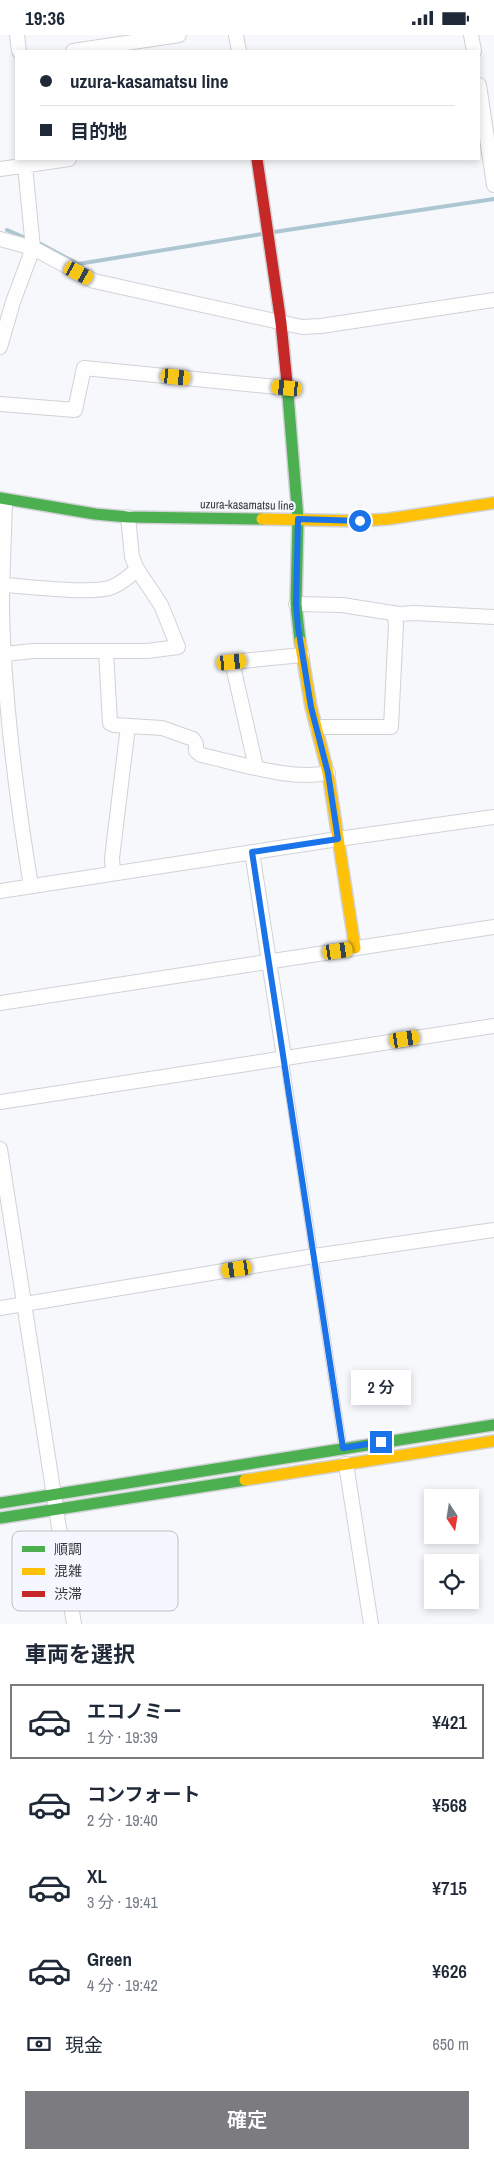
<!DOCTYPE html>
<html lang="ja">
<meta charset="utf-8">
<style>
body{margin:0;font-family:"Archivo Narrow","Noto Sans JP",sans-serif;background:#f2f2f3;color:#1f2937;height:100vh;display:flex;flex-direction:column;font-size:19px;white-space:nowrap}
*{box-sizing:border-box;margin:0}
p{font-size:16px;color:#747a83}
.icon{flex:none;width:28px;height:28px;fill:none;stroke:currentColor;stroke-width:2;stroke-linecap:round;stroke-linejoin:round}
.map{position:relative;height:1589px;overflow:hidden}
.details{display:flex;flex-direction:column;background:#fff;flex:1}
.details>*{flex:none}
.top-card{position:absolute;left:15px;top:15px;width:465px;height:110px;border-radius:0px;box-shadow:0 2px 8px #0003;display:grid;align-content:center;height:110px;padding:0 25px;background:#fff}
.needle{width:32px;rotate:168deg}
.buttons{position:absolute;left:424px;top:1454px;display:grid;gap:10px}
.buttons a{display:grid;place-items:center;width:55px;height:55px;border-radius:0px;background:#fff;box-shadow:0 2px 8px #0003;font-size:25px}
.end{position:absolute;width:22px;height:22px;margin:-11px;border:6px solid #1a73e8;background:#fff;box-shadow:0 0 0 2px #fff}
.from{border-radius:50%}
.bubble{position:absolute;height:35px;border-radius:0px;background:#fff;box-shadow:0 2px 8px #0003;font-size:16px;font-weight:600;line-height:35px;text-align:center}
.car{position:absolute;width:15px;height:30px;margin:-15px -8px;border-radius:6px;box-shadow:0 0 4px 1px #0007;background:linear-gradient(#f5c518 24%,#345 0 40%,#f5c518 0 76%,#345 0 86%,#f5c518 0)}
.top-card b{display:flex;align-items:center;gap:18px;height:48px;font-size:19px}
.top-card b+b{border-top:1px solid #e0e1e3}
.top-card i{width:12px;height:12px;background:#1f2937}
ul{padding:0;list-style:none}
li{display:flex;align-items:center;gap:15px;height:75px;margin:0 10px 8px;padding:0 15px;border:2px solid transparent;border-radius:0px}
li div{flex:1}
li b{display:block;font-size:19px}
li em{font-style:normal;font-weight:600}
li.selected{border-color:#7c7c80}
li>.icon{width:45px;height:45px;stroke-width:1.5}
h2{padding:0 25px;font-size:22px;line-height:60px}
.pay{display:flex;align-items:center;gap:12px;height:55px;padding:0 25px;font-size:19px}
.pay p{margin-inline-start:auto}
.cta{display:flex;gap:10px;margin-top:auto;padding:10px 25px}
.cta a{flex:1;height:58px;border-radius:0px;background:#7c7c80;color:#fff;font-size:20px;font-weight:600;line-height:58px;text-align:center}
.status{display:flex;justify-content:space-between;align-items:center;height:35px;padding:0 25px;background:#fff;direction:ltr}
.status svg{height:14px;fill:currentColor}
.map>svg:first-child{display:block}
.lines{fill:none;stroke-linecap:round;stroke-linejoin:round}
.stream{stroke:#acc6d2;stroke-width:4}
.lane-casing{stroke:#d1d2d6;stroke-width:9}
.street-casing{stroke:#d1d2d6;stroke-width:16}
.fast-casing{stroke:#d1d2d6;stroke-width:14}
.slow-casing{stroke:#d1d2d6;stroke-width:14}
.jam-casing{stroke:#d1d2d6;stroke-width:14}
.lane{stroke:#fefeff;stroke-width:7}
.street{stroke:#fefeff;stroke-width:14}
.fast{stroke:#4caf50;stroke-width:11}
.slow{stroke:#ffc107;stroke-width:11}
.jam{stroke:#c62828;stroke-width:11}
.route{stroke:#1a73e8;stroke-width:6}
.labels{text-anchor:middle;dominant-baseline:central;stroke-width:4.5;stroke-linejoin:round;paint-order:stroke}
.street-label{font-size:12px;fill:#393a3d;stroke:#f5f7fe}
.key{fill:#f5f7fe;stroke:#bdbec4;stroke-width:1}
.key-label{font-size:14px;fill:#393a3d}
</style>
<div class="status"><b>19:36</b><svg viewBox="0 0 49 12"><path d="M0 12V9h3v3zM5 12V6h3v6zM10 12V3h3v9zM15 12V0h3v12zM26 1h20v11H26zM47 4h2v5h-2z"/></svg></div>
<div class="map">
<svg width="494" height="1589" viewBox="0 0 494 1589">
<rect width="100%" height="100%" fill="#f7f8fc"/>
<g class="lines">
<path class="stream" d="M7,195l21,9
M274,197l220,-33
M37,207l41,22 184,-30"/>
<defs>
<path id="lane" d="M284,1023l59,390"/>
<path id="street" d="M17,0l2,16
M236,0l3,16
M471,0l3,16
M73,16l106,-16
M479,50l15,100
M0,134l69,-10
M0,204l33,9 61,33 208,46 19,-1 173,-26
M0,312l13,-45 20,-54 -8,-82
M0,369l75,6 9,-42 203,20
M0,465l5,4c-1,35 -3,71 -3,106 2,92 14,185 29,276
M3,550c24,1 89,10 109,2 10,-4 17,-10 25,-18
M296,569l46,1 57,9 15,-1 80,4
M106,616l4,72 4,2 48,3 31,11 3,5v7l5,4c38,8 89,26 127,18
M5,619l28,-3h114l31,-4 -17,-42 -24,-36 -5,-12 -4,-40
M317,692h74l5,-103 -2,-11
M256,732l-24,-105 70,-7
M252,817l32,205
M113,838l-1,-15 16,-132
M0,856l338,-52 156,-22
M0,968l494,-76
M0,1067l494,-76
M0,1114l74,475
M0,1273l314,-52 180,-26
M346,1429l25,160"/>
<path id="fast" d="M287,348l11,136 -2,85 4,37
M0,463l95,16 33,3 134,2
M0,1468l494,-78
M0,1483l245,-38"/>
<path id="slow" d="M262,484l98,2 28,-2 106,-16
M300,606l11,66 17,66 27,175
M245,1445l249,-39"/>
<path id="jam" d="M257,124l24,164 6,60"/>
</defs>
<use href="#lane" class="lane-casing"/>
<use href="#street" class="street-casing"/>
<use href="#fast" class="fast-casing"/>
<use href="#slow" class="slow-casing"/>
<use href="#jam" class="jam-casing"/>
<use href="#lane" class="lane"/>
<use href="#street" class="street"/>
<use href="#fast" class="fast"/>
<use href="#slow" class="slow"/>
<use href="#jam" class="jam"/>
</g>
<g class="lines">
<path class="route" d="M360,486l-62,-2 -2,85 2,23 13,80 17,66 10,66 -86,13 91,596 38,-6"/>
</g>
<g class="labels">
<g class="street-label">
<text transform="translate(247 470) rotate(1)">uzura-kasamatsu line</text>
</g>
</g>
<rect x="12" y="1496" width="166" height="80" rx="8" class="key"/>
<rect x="22" y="1511" width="23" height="6" fill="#4caf50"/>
<rect x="22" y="1533" width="23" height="7" fill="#ffc107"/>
<rect x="22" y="1556" width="23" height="6" fill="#c62828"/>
<g class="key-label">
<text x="54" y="1519">順調</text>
<text x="54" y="1541">混雑</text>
<text x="54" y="1564">渋滞</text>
</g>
</svg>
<div class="buttons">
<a><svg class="needle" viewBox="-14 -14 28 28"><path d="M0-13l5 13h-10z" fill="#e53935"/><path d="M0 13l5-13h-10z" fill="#747a83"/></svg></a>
<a><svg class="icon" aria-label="locate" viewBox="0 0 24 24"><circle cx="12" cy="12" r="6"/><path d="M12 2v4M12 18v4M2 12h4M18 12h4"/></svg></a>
</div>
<i class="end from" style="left:360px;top:486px"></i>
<i class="end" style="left:381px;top:1407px"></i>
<div class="bubble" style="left:351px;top:1335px;width:60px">2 分</div>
<i class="car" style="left:79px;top:238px;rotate:118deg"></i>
<i class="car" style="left:176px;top:342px;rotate:96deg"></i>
<i class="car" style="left:287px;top:353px;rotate:276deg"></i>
<i class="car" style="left:232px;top:627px;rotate:84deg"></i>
<i class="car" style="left:338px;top:916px;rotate:82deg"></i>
<i class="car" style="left:405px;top:1004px;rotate:81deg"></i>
<i class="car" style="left:237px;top:1234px;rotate:261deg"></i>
<div class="top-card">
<b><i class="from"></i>uzura-kasamatsu line</b>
<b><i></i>目的地</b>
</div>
</div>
<section class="details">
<h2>車両を選択</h2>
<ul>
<li class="selected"><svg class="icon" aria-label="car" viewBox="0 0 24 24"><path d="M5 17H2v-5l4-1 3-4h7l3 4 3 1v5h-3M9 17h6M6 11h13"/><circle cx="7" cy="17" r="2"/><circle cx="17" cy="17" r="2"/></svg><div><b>エコノミー</b><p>1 分 · 19:39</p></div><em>¥421</em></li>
<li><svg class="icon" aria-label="car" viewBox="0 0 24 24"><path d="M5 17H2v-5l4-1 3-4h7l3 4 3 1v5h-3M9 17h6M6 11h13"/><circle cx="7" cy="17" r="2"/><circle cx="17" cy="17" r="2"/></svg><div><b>コンフォート</b><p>2 分 · 19:40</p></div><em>¥568</em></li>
<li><svg class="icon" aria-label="car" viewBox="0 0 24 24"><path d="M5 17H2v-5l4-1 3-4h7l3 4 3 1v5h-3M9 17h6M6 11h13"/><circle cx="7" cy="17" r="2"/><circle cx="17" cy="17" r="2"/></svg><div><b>XL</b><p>3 分 · 19:41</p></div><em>¥715</em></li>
<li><svg class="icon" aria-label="car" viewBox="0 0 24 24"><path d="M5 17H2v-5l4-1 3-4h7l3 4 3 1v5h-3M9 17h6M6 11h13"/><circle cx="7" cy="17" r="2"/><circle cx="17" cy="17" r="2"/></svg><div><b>Green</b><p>4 分 · 19:42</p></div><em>¥626</em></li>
</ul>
<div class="pay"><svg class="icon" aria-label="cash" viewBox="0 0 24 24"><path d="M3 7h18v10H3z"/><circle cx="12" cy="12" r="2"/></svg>現金<p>650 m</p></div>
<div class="cta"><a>確定</a></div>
</section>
